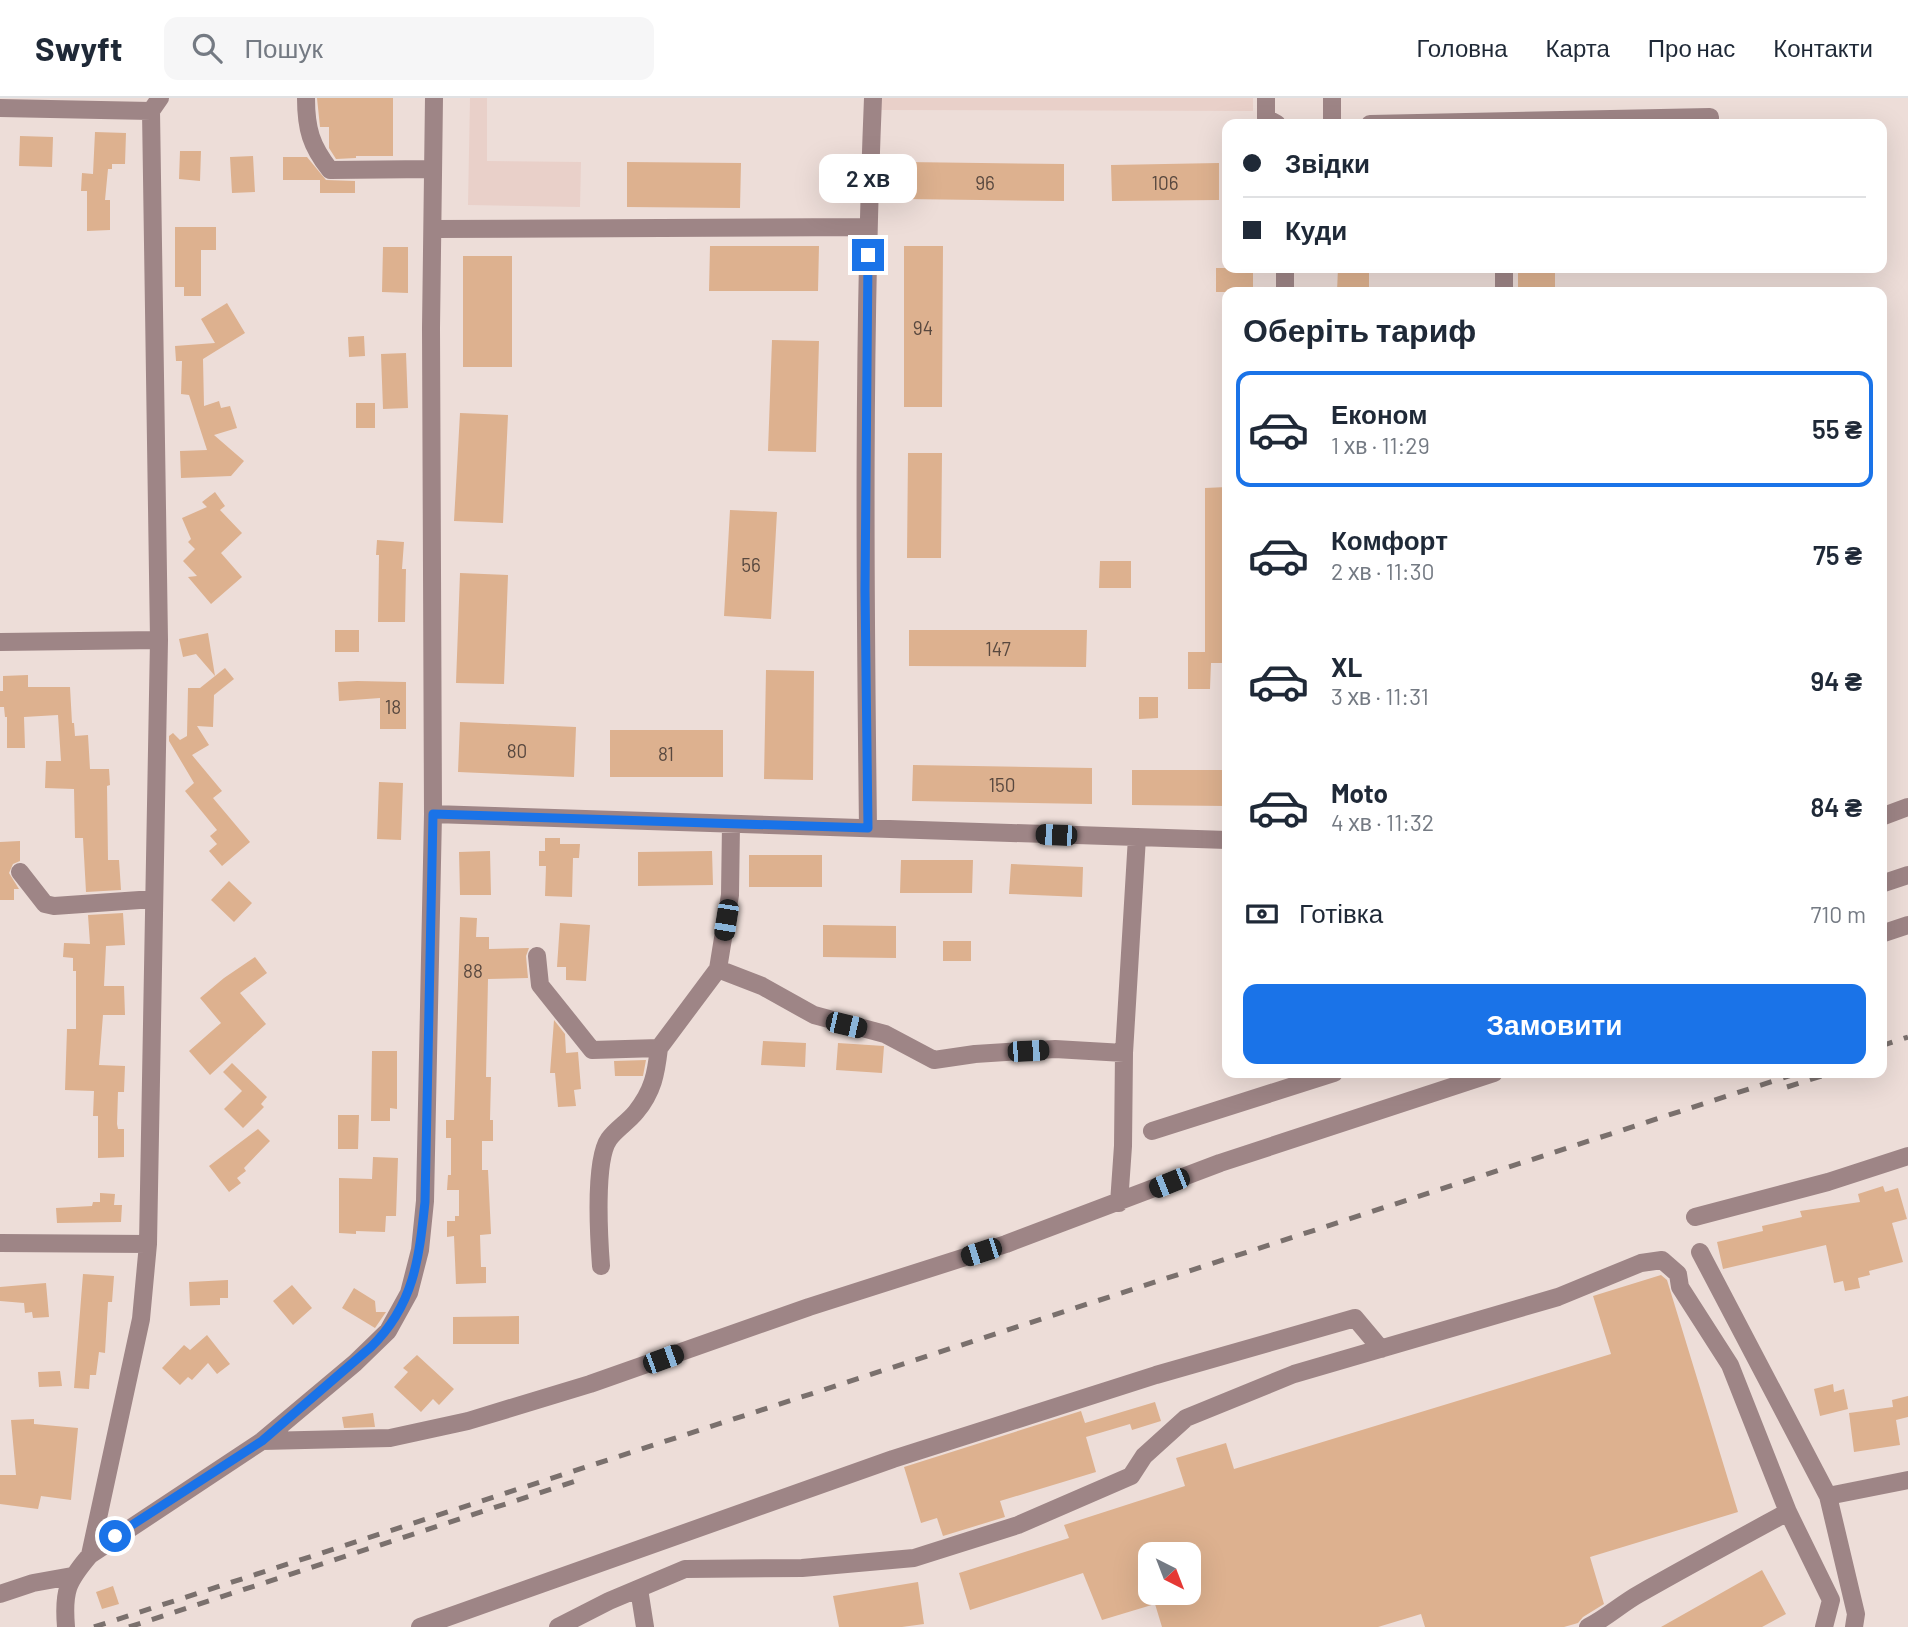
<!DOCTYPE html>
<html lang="uk">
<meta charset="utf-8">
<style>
body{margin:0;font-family:Barlow,sans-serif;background:#f6f6f7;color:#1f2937;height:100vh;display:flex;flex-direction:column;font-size:26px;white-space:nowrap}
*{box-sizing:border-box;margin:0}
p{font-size:23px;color:#747a83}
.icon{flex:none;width:38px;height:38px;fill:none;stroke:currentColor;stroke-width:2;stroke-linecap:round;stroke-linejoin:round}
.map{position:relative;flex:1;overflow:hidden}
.sheet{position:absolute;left:1222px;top:189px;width:665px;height:791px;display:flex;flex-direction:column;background:#fff;border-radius:14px;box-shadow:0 7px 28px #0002}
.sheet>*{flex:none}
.guide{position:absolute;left:1222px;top:21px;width:665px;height:154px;border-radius:14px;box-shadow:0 7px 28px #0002;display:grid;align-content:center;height:154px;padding:0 21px;background:#fff}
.needle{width:46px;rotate:138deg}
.buttons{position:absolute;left:1138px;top:1444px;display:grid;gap:14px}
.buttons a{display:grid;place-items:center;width:63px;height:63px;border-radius:14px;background:#fff;box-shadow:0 7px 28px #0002;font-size:35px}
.end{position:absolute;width:32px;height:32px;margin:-16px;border:9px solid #1a73e8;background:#fff;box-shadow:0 0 0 4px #fff}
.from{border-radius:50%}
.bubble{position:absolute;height:49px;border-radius:14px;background:#fff;box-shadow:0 7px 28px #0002;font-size:23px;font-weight:600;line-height:49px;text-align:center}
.car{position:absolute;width:21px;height:42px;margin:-21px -10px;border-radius:9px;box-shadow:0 0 5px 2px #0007;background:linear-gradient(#222 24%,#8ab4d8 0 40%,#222 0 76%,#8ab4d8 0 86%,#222 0)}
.guide b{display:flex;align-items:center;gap:24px;height:66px;font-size:26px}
.guide b+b{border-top:2px solid #e0e1e3}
.guide i{width:18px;height:18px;background:#1f2937}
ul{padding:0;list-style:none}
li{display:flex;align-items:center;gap:21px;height:116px;margin:0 14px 10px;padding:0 7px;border:4px solid transparent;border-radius:14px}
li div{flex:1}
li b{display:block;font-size:26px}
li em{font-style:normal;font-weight:600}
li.on{border-color:#1a73e8}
li>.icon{width:63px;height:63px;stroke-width:1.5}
h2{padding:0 21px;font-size:32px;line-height:84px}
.pay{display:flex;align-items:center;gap:18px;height:77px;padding:0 21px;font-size:26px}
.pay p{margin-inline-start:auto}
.action{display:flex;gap:14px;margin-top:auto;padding:14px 21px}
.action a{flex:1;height:80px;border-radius:14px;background:#1a73e8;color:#fff;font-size:28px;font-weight:600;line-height:80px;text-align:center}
header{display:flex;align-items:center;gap:42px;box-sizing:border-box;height:98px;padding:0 35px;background:#fff;border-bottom:2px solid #e0e1e3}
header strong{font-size:33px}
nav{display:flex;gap:38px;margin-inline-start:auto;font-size:24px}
.search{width:490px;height:63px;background:#f6f6f7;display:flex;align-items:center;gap:18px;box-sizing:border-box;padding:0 24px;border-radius:14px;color:#747a83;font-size:26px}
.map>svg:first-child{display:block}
.built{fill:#e9d0c9}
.building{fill:#ddb18f;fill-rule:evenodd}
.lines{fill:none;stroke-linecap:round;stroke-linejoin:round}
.minor{stroke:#9e8586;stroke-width:18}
.rail{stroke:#7a706d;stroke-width:5;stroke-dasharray:12 12;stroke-linecap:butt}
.route{stroke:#1a73e8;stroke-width:9}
.labels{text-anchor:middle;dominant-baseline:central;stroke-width:5;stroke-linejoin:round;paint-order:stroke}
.number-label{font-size:19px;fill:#58483f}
</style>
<header>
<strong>Swyft</strong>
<div class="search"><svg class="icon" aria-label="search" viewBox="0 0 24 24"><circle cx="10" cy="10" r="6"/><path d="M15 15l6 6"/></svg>Пошук</div>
<nav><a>Головна</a><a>Карта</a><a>Про нас</a><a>Контакти</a></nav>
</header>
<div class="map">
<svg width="1908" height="1529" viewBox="0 0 1908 1529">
<rect width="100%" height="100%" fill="#edddd8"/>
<path class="built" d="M470,0h17v63l94,1 -1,45 -112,-2z
M880,0h373v13l-373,-1z"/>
<path class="building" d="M317,0h76v58h-37v2l-20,1 -7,-11v-21h-9z
M95,34l31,1 -1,31h-13v5h-4l-3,31h5v30l-23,1v-40h-6l1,-18 11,1z
M20,38l33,1 -1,30 -33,-1z
M180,53h21l-1,30 -21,-2z
M253,58l2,36 -23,1 -2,-36z
M283,59h24l19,23 29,1v12h-35v-13h-37z
M627,64l114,1 -1,45 -113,-1z
M906,64l158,2v37l-159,-2z
M1219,65v37l-107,1 -1,-36z
M175,129h41v23h-15v46h-17v-9h-9z
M710,148h109l-1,45h-109z
M904,148h39l-1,161h-38z
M383,149h25v46l-26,-1z
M463,158h49v111h-49z
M1216,170h37v24h-37z
M1338,170h31v24h-32z
M1518,170h37v24h-37z
M227,205l18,30 -42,26 1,47 15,-5 2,7 9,-2 7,22 -23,7 30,26 -13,15 -50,2 -1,-27 27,-1 -18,-55 -8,-1 1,-33h-6l-1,-15 40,-3 -14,-24z
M364,238l1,20 -16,1 -1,-20z
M772,242l47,1 -3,111 -48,-1z
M406,255l2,55 -25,1 -2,-55z
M356,305h19v25h-19z
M460,315l48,2 -5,108 -49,-2z
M908,355h34l-1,105h-34z
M1227,389v176h-16l-1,26h-22v-37h17v-164z
M215,394l10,14 -5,4 22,23 -21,20 21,24 -31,27 -23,-27 9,-1 -14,-15 12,-12 -7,-7 3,-3 -9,-21 25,-11 -5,-5z
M730,412l47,2 -6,107 -47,-3z
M377,442l27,2 -2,27h4l-1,53h-27l1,-67h-3z
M1100,463h31v27h-32z
M460,475l48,2 -4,109 -48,-1z
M335,532h24v22h-24z
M909,532h178l-1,37 -177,-1z
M208,535l7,43 10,-8 9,11 -20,16 -1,32 -16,-1 12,19 -17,10 30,36 -9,7 37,44 -28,24 -13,-15 8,-7 -7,-8 7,-6 -32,-39 9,-8 -25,-42v-5l4,-3 7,7 7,-4 1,-48h12l15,-12 -19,-22 -13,3 -4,-18z
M766,572l48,1 -1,109 -49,-1z
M28,577v12h42l2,36h2l1,13 13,-1 2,34h19l1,16 -3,1 1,74h11l2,30 -35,2 -3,-54h-8l-1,-49 -29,-1 1,-27h15l-3,-46 -34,2 1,31h-18v-31h-2l-1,-10h-4v-16h3v-15z
M357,583l49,1v47h-26v-31l-41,3 -1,-19z
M1139,599h19v21l-19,1z
M460,624l116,5 -2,50 -116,-5z
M610,632h113v47h-113z
M913,667l179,3v36l-180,-3z
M1132,672h95v36l-95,-1z
M379,684l24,1 -2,57 -24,-1z
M545,740h15v6h20l-1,14h-6l-1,39 -27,-1 1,-30h-7v-15h6z
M20,743v20l-7,3 -4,9 10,16h-5v11h-14v-58z
M490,753l1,44h-31l-1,-43z
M712,753l1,34 -75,1v-34z
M749,757h73v32h-73z
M901,762h72l-1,33h-72z
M1011,766l72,3 -1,30 -73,-3z
M229,783l23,22 -18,19 -23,-22z
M123,815l2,32 -19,1 -2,40h20l1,29h-22l-4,50 26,1 -1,26h-6l-1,32 1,5h6v28l-26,1v-42h-5l1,-25 -29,-1 2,-61h9v-58h-3v-13l-10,-1 1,-14 26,1 -2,-29z
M460,819l17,1 -1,19h13v12l40,-1 -3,8 2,22 -40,1 -2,98h5l-1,43h3v21h-11v29h6l3,64 -11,1 1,32h5v16l-30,1 -2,-48 -7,1v-16h8v-5h4v-26h-12l1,-15h3v-37h-5v-18h8z
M560,825l30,2 -4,56 -20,-1v-13h-9z
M823,827l73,1v32l-73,-1z
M943,843h28v20h-28z
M255,859l12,16 -27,20 26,31 -56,51 -21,-24 32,-28 -21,-25 24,-20z
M554,922l11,14 1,19 12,-1 3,37 -7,1 2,16 -18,1 -3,-34h-5z
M763,943l43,2 -1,24 -44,-2z
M838,945l46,3 -2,27 -46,-3z
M372,953h25v58l-7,-1v13h-19z
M646,962l-3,16h-28l-1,-15z
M232,965l35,34 -6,7 3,3 -21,21 -19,-19 18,-18 -19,-19z
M338,1017h21l-1,34h-20z
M258,1031l12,12 -26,27 2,3 -9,7 4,5 -12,9 -20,-26z
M373,1059l25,1 -2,58h-10l-1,16 -29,-1v3l-17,-1v-55l33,1z
M1883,1088l2,6 13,-4 9,31 -15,4 11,39 -34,9 1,4 -12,3 2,10 -15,3 -2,-10 -9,2 -8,-38 -103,24 -6,-27 46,-11 -1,-5 40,-9 -2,-6 60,-9 -2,-8z
M100,1095l15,1 -1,11h8l-1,17 -64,1 -1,-15 36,-2 1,-4h7z
M83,1176l31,2 -2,26h-4l-3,51 -6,-1 -3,23h-6l-1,14 -15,-1z
M1661,1177l6,5 71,232 -148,45 14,47 -21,13 -5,6 -14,4h-139l-4,-13 -43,13h-216l-7,-23 -53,16 -19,-47 -113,37 -11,-37 110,-35 -5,-13 121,-39 -9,-28 50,-15 8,26 377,-115 -18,-58zM1150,1456h38v38h-38z
M228,1182v18h-8v7l-30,1 -1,-24z
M46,1185l3,34 -16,1 -1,-6 -7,1 -1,-10 -24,-2v-14z
M292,1187l20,23 -19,17 -20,-24z
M354,1190l21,13 1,11h10l-11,16 -33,-20z
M519,1218v28h-66v-27z
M207,1237l23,29 -13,10 -9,-11 -16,17 -4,-3 -8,8 -18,-17 22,-23 6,5z
M417,1257l37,34 -15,16 -6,-6 -12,13 -27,-25 14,-15 -5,-4z
M60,1273l2,15 -23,1 -1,-15z
M1833,1286l1,8 10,-3 4,20 -28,7 -6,-27z
M1908,1298v21l-12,3 4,25 -46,7 -5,-39 44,-6 -1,-7z
M1155,1304l6,19 -29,9 -2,-6 -44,13 10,35 -96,29 5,16 -62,19 -6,-18 -16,5 -17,-56 177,-56 4,12z
M373,1315l2,14 -31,1 -2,-11z
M34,1321v5l44,4 -7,72 -30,-4 -3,13 -38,-5v-29h16l-5,-55z
M1762,1472l24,44 -24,13h-101z
M918,1484l6,42 -22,3h-63l-6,-31z
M113,1488l6,18 -17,5 -6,-17z"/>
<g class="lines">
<path class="minor" d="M306,0c0,31 5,48 24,72l102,-1
M1266,0v20l11,6
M0,10l151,3
M1332,26v-26
M1370,26l340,-7v7
M433,131l435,-2
M1285,194v-24
M1504,194v-24
M0,544l159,-2
M433,716l794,26
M1881,719l27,-10
M868,730c-3,-243 -5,-487 5,-730
M20,774l25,32 9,2 100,-7
M1881,786l27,-9
M1881,836l27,-9
M537,858l3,29 52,65 67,-2 59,-79 12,-74 1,-71
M718,871l44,17 52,29 71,19 49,26 41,-6 80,-5 69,4
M1152,1033l182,-58
M1119,1105l4,-57 1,-93 13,-216
M1695,1119l133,-35 80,-26
M0,1145l148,1
M1700,1154l128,244 80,-16
M601,1168c-2,-27 -7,-106 8,-127 7,-10 19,-17 27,-27 17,-21 20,-38 23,-64
M262,1343l128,-3 78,-17 122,-37 219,-77 197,-63 214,-81 274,-90
M1828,1398l28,118 -2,13
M90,1457l51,-236 7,-75 11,-604 -8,-529 9,-13
M639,1491l6,38
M0,1496l33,-11 39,-7
M66,1529c-3,-36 1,-45 24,-72l172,-114 93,-78 33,-32 21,-38 11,-43 5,-49 8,-387 -2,-486 3,-230
M420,1529l473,-168 263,-84 199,-57 26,31
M558,1529l51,-26 76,-32 117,-1 112,-10 104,-33 113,-49 13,-20 42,-38 108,-44 264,-77 83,-34 21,-3 16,14 2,13 50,78 58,147 43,88 -7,27
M1588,1529c20,-10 33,-23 51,-33 49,-28 99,-55 149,-82"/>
<path class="rail" d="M1881,948l27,-9
M1787,989l44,-14
M94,1529l1704,-554
M129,1529l453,-148"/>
</g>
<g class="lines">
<path class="route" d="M115,1438l147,-95 109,-94c43,-42 48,-88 54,-145l8,-388 435,14 -3,-238 3,-335"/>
</g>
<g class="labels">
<g class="number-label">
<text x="985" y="84">96</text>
<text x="1165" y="84">106</text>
<text x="923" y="229">94</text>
<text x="751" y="466">56</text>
<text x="998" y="550">147</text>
<text x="393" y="608">18</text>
<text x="517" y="652">80</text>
<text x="666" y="655">81</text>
<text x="1002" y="686">150</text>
<text x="473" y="872">88</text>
</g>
</g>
</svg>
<div class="buttons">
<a><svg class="needle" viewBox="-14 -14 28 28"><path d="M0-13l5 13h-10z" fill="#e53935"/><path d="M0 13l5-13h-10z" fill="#747a83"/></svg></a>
</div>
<i class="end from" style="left:115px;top:1438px"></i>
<i class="end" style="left:868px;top:157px"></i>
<div class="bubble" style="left:819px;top:56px;width:98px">2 хв</div>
<i class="car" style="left:1056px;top:737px;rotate:272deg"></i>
<i class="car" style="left:726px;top:822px;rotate:189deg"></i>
<i class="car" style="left:846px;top:927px;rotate:103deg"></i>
<i class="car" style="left:1028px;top:953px;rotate:87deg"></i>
<i class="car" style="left:1169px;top:1085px;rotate:248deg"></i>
<i class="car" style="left:981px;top:1154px;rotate:252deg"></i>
<i class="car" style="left:663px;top:1261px;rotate:70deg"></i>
<div class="guide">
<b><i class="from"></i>Звідки</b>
<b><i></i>Куди</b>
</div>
<section class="sheet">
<h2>Оберіть тариф</h2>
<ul>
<li class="on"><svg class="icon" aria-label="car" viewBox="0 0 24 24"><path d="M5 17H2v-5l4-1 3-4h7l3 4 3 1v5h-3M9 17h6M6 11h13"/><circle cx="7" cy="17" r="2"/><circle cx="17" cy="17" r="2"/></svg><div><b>Економ</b><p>1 хв · 11:29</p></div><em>55 ₴</em></li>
<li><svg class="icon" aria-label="car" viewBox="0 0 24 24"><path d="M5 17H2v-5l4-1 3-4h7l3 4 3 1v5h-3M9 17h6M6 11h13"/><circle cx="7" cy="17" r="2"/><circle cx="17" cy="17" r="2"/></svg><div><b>Комфорт</b><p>2 хв · 11:30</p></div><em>75 ₴</em></li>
<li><svg class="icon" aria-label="car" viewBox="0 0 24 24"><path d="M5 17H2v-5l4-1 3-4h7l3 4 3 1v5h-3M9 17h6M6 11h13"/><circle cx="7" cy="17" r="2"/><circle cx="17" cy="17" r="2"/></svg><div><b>XL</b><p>3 хв · 11:31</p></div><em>94 ₴</em></li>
<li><svg class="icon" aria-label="car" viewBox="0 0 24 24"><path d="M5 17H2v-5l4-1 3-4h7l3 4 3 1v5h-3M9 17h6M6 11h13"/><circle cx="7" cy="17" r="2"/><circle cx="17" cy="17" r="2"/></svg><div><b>Moto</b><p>4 хв · 11:32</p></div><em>84 ₴</em></li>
</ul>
<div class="pay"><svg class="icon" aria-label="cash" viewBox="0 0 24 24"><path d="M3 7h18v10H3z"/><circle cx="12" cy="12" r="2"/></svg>Готівка<p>710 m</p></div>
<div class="action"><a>Замовити</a></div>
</section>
</div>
